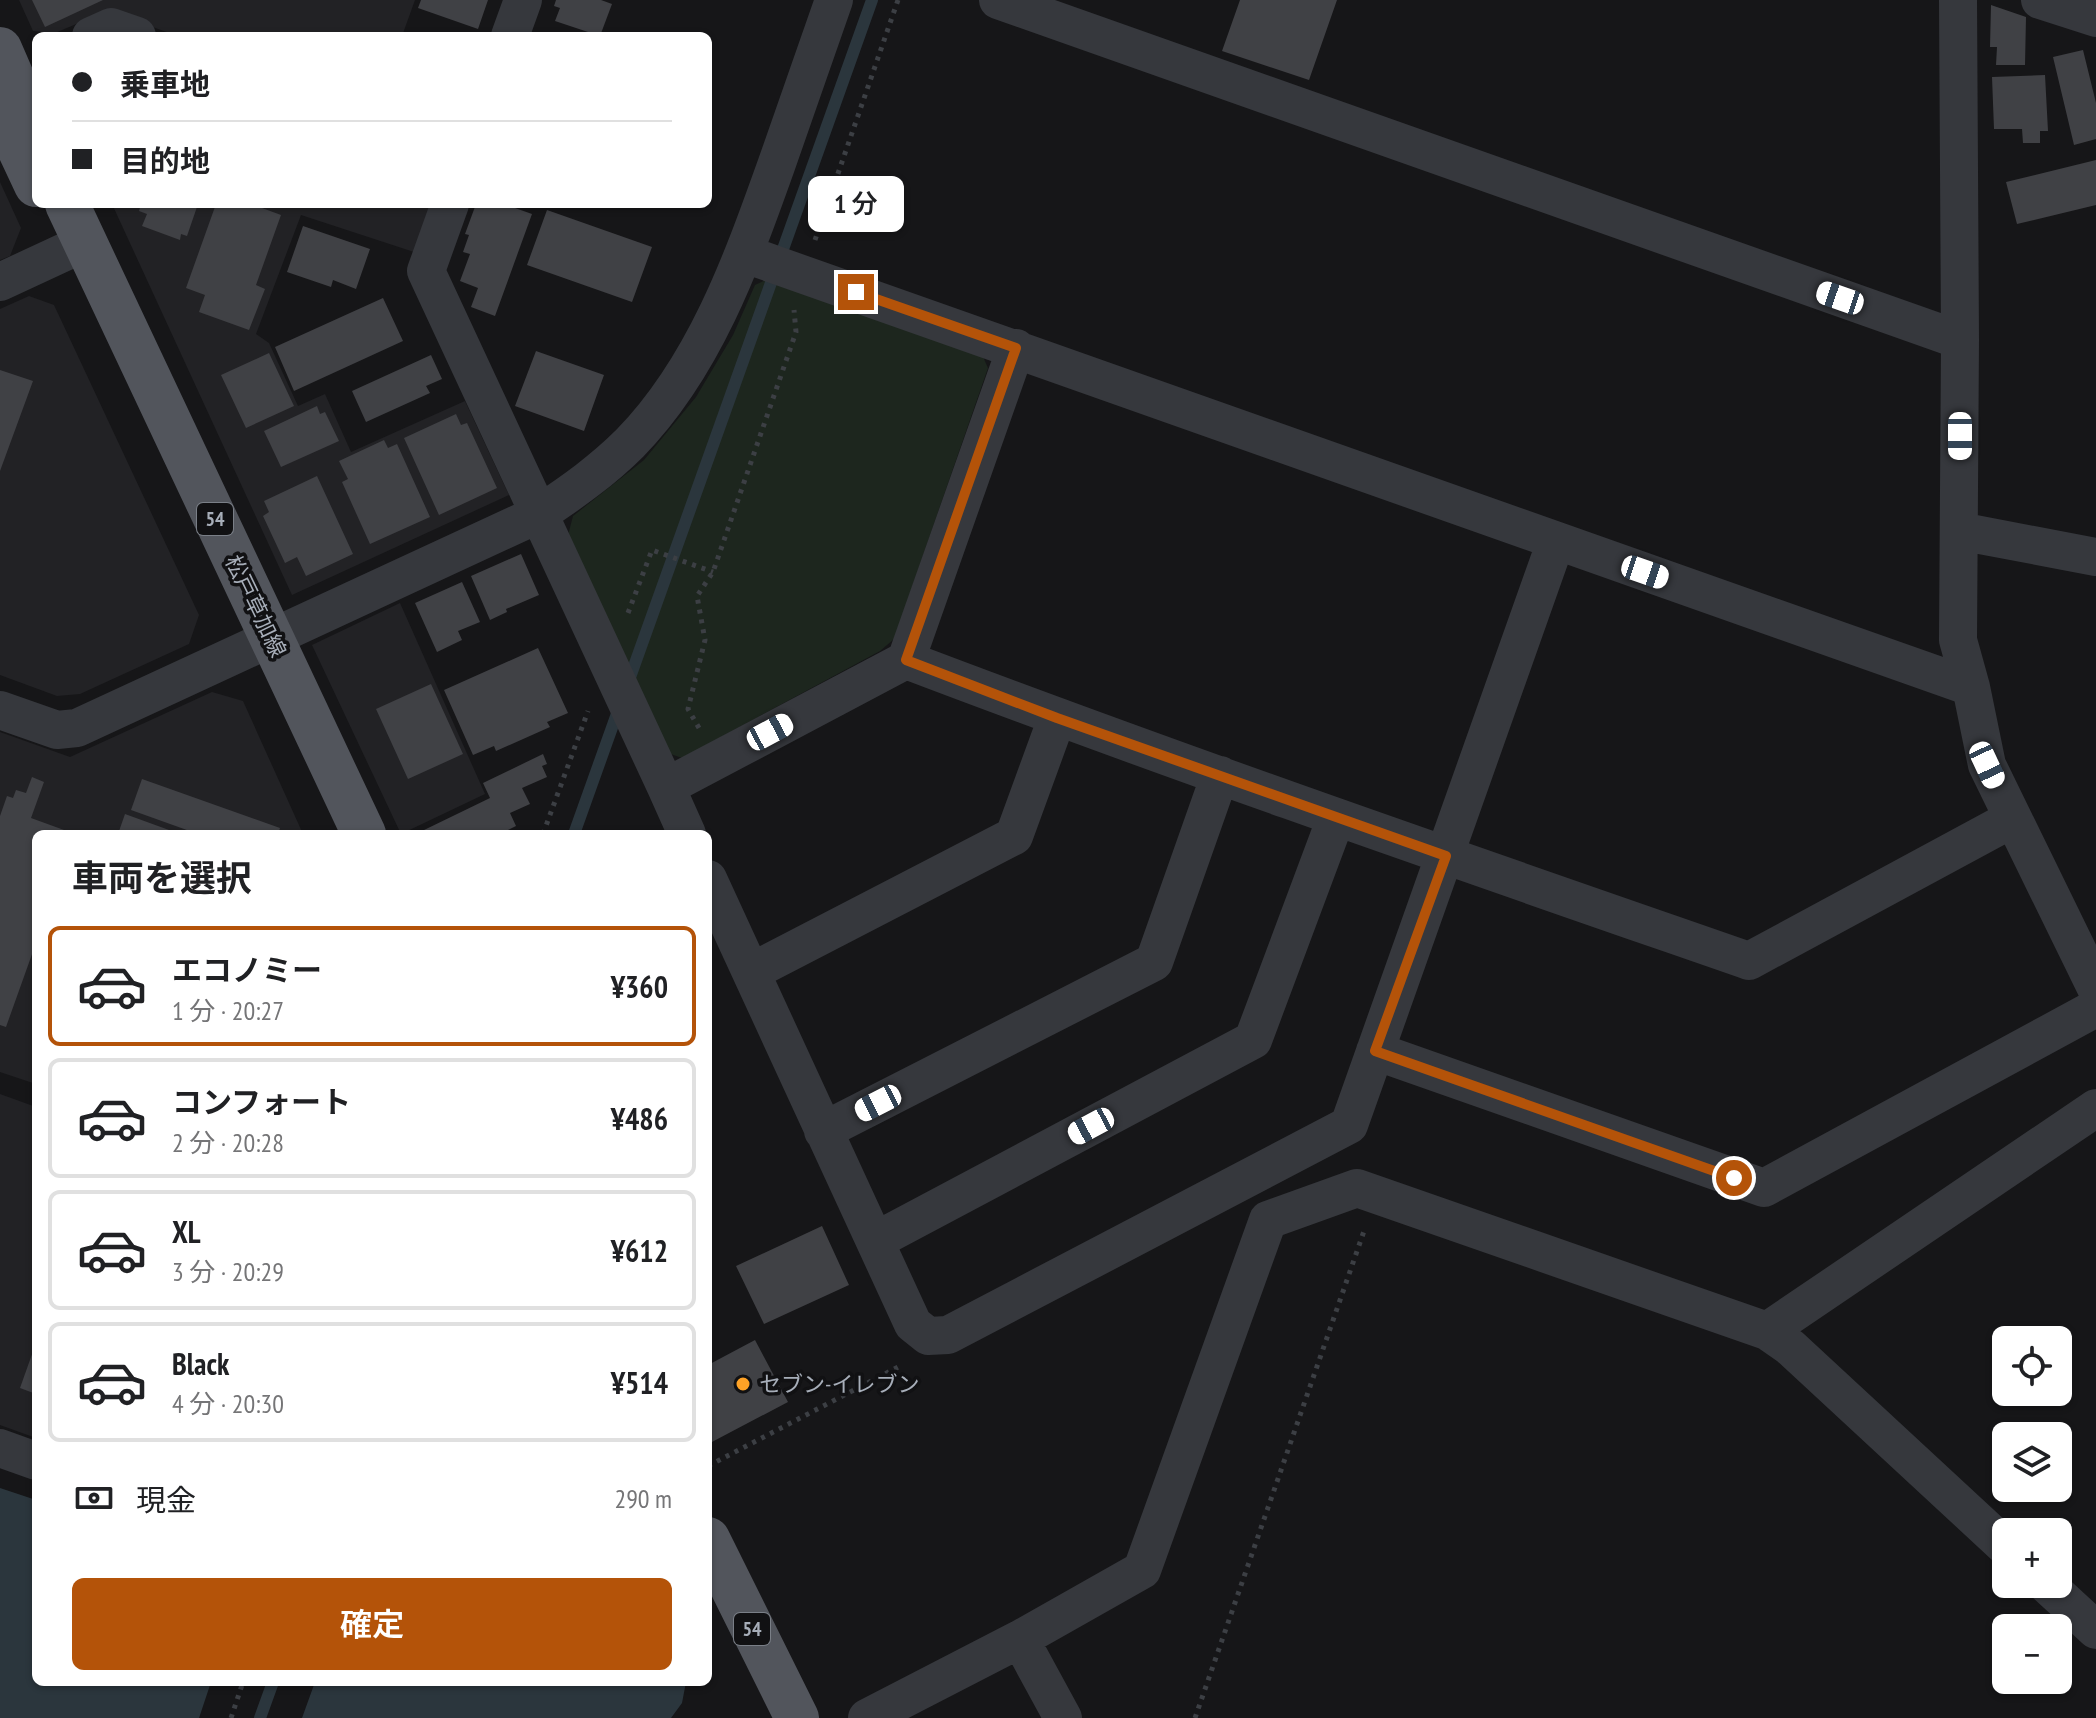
<!DOCTYPE html>
<html lang="ja">
<meta charset="utf-8">
<style>
body{margin:0;font-family:"PT Sans Narrow","Noto Sans JP",sans-serif;background:#f2f2f2;color:#202124;height:100vh;display:flex;flex-direction:column;font-size:30px;white-space:nowrap}
*{box-sizing:border-box;margin:0}
p{font-size:26px;color:#757577}
.icon{flex:none;width:44px;height:44px;fill:none;stroke:currentColor;stroke-width:2;stroke-linecap:round;stroke-linejoin:round}
.map{position:relative;flex:1;overflow:hidden}
.side{position:absolute;left:32px;top:830px;width:680px;height:856px;display:flex;flex-direction:column;background:#fff;border-radius:12px;box-shadow:0 2px 6px #0004}
.side>*{flex:none}
.hud{position:absolute;left:32px;top:32px;width:680px;height:176px;border-radius:12px;box-shadow:0 2px 6px #0004;display:grid;align-content:center;height:176px;padding:0 40px;background:#fff}
.fabs{position:absolute;left:1992px;top:1326px;display:grid;gap:16px}
.fabs a{display:grid;place-items:center;width:80px;height:80px;border-radius:12px;background:#fff;box-shadow:0 2px 6px #0004;font-size:40px}
.end{position:absolute;width:36px;height:36px;margin:-18px;border:10px solid #b45309;background:#fff;box-shadow:0 0 0 4px #fff}
.from{border-radius:50%}
.bubble{position:absolute;height:56px;border-radius:12px;background:#fff;box-shadow:0 2px 6px #0004;font-size:26px;font-weight:600;line-height:56px;text-align:center}
.car{position:absolute;width:24px;height:48px;margin:-24px -12px;border-radius:10px;box-shadow:0 0 6px 2px #0007;background:linear-gradient(#fff 24%,#345 0 40%,#fff 0 76%,#345 0 86%,#fff 0)}
.hud b{display:flex;align-items:center;gap:28px;height:76px;font-size:30px}
.hud b+b{border-top:2px solid #e0e0e0}
.hud i{width:20px;height:20px;background:#202124}
ul{padding:0;list-style:none}
li{display:flex;align-items:center;gap:24px;height:120px;margin:0 16px 12px;padding:0 24px;border:4px solid #e0e0e0;border-radius:12px}
li div{flex:1}
li b{display:block;font-size:30px}
li em{font-style:normal;font-weight:600}
li.on{border-color:#b45309}
li>.icon{width:72px;height:72px;stroke-width:1.5}
h2{padding:0 40px;font-size:36px;line-height:96px}
.pay{display:flex;align-items:center;gap:20px;height:88px;padding:0 40px;font-size:30px}
.pay p{margin-inline-start:auto}
.button{display:flex;gap:16px;margin-top:auto;padding:16px 40px}
.button a{flex:1;height:92px;border-radius:12px;background:#b45309;color:#fff;font-size:32px;font-weight:600;line-height:92px;text-align:center}
.map>svg:first-child{display:block}
.built{fill:#222225}
.green{fill:#1d261e}
.water{fill:#2b363d}
.lines{fill:none;stroke-linecap:round;stroke-linejoin:round}
.stream{stroke:#2b363d;stroke-width:12}
.building{fill:#404145}
.path{stroke:#3c3f44;stroke-width:5;stroke-dasharray:4 6;stroke-linecap:butt}
.minor{stroke:#36383d;stroke-width:38}
.primary{stroke:#52555c;stroke-width:44}
.route{stroke:#b45309;stroke-width:10}
.poi-dot{fill:#ffa226;stroke:#111113;stroke-width:3}
.labels{text-anchor:middle;dominant-baseline:central;stroke-width:7;stroke-linejoin:round;paint-order:stroke}
.shield{fill:#111113;stroke:#7a7f87;stroke-width:2}
.shield-label{font-size:20px;font-weight:bold;fill:#a7aeb9}
.street-label{font-size:22px;fill:#a7aeb9;stroke:#111113}
.poi-label{font-size:22px;fill:#a7aeb9;stroke:#111113;text-anchor:start}
</style>
<div class="map">
<svg width="2096" height="1718" viewBox="0 0 2096 1718">
<rect width="100%" height="100%" fill="#161618"/>
<path class="built" d="M19,0h396l-13,36h-224l-71,-25 -52,22 -22,-2z
M0,182l21,46 -11,28 -10,4z
M112,204h320l-18,48 -113,-37 -45,119 13,9 29,63 27,-12 26,58 114,-51 44,94 -217,100z
M29,296l25,9 145,310 -10,29 -109,50 -23,2 -57,-21v-366z
M400,603l85,191 -84,40 -89,-189z
M212,692l31,9 60,133h-267v250l-36,-12v-340l70,25z
M0,1094l36,13v331l-36,-13z"/>
<path class="green" d="M770,278l211,74 7,16 -94,271 -14,12 -198,107 -17,-6 -98,-213 6,-23 71,-56 52,-63 37,-62 22,-50z"/>
<path class="water" d="M0,1488l36,12v182h175l-12,36h-199z
M315,1682h371l-4,21 -11,15h-369z"/>
<g class="lines">
<path class="stream" d="M628,683l244,-683
M574,834l45,-126
M260,1718l13,-36"/>
</g>
<path class="building" d="M32,0h71l-58,27z
M421,0h67l-10,29 -60,-21z
M556,0h45l11,4 -12,32 -45,-15 5,-13 -6,-2z
M1240,0h97l-28,80 -87,-29z
M1991,5l35,12 -1,48h-29l1,-18h-7z
M2083,50l13,53v36l-22,6 -21,-88z
M2045,75l3,56h-8v12h-17l-1,-14h-28l-2,-52z
M2096,160v45l-79,19 -11,-42z
M141,204h57l-11,32 -6,-2 -1,6 -38,-14 5,-12 -8,-3z
M216,204h35l30,11 -25,70 9,4 -16,41 -50,-18 6,-17 -19,-7z
M476,204h28l28,10 -37,102 -24,-9 7,-19 -18,-7 10,-27 -7,-2 6,-17 -4,-1z
M547,210l105,37 -20,55 -105,-37z
M303,226l67,23 -14,40 -23,-9 -2,7 -44,-15z
M383,298l20,43 -109,50 -19,-44z
M536,351l68,24 -20,56 -69,-25z
M269,353l25,53 -48,22 -25,-53z
M431,355l11,24 -16,7 4,7 -64,29 -14,-31z
M0,370l33,11 -33,90z
M317,406l3,8 5,-2 14,29 -58,26 -17,-36z
M456,414l5,11 6,-2 30,65 -58,27 -35,-77z
M384,440l4,8 9,-4 33,73 -60,27 -28,-62 6,-3 -9,-18z
M317,476l36,78 -47,22 -9,-19 -12,6 -22,-47 6,-4 -5,-11z
M521,554l18,41 -33,14 1,3 -17,8 -19,-44z
M462,582l18,40 -22,9 4,9 -25,12 -22,-49z
M538,648l30,65 -21,9 3,5 -54,24 -2,-5 -21,9 -29,-65z
M431,684l32,70 -55,25 -32,-70z
M543,754l4,10 -5,2 5,11 -25,11 8,16 -20,9 6,13 -16,8h-77l-1,-3 68,-33 -7,-15z
M32,777l12,5 -13,36 44,16h-39v109l-30,84 -6,-2v-209l7,-20 6,2 3,-8 10,3z
M142,779l138,49 -2,6h-80l-67,-24z
M125,814l55,20h-62z
M822,1226l27,59 -85,39 -28,-58z
M755,1340l33,62 -78,41 -2,-78z
M36,1343v51l-16,-6z"/>
<g class="lines">
<path class="path" d="M815,240l83,-240
M628,613l24,-63 61,22
M699,728l-11,-19 17,-69 -8,-44 16,-24 83,-240 -2,-22
M543,834l45,-123
M708,1466l194,-101
M231,1718l12,-36
M1195,1718l169,-487"/>
<path class="minor" d="M998,0l962,340
M1958,0l2,340 -2,300 13,47 16,78 109,223
M2040,0l56,18
M91,36l20,-9 26,9
M510,36l13,-36
M450,204l-24,67 240,516
M745,254l1226,433
M0,282l84,-39
M1959,531l137,26
M906,660c279,106 561,203 843,301l263,-142
M0,710l57,20 20,-2 462,-214c33,-22 63,-43 91,-71 74,-76 111,-179 146,-277 19,-55 39,-111 58,-166
M687,834l-21,-47 240,-127 110,-312
M708,879l205,445 15,12 20,-1 401,-210 207,-584
M751,972l263,-136 43,-118
M1375,1051l389,137 332,-180
M823,1131l331,-169 66,-187
M875,1241l378,-201 83,-222
M1767,1331l329,-223
M0,1448l36,13
M2046,1584l50,46
M1020,1639l122,-69 126,-350 89,-32 410,143 23,16 216,200
M867,1718l153,-79 43,79"/>
<path class="primary" d="M0,49l36,83
M0,108l36,77
M67,204l297,630
M708,1539l89,179"/>
</g>
<g class="lines">
<path class="route" d="M856,292l160,56 -110,312 151,58 389,138 -71,195 359,127"/>
</g>
<circle class="poi-dot" cx="743" cy="1384" r="8"/>
<g class="labels">
<g class="shield">
<rect x="197" y="503" width="36" height="32" rx="6"/>
<rect x="734" y="1613" width="36" height="32" rx="6"/>
</g>
<g class="shield-label">
<text x="215" y="519">54</text>
<text x="752" y="1629">54</text>
</g>
<g class="street-label">
<text transform="translate(256 606) rotate(64)">松戸草加線</text>
</g>
<g class="poi-label">
<text x="759" y="1384">セブン-イレブン</text>
</g>
</g>
</svg>
<div class="fabs">
<a><svg class="icon" aria-label="locate" viewBox="0 0 24 24"><circle cx="12" cy="12" r="6"/><path d="M12 2v4M12 18v4M2 12h4M18 12h4"/></svg></a>
<a><svg class="icon" aria-label="layers" viewBox="0 0 24 24"><path d="M12 4l9 5-9 5-9-5zM3 14l9 5 9-5"/></svg></a>
<a>+</a>
<a>−</a>
</div>
<i class="end from" style="left:1734px;top:1178px"></i>
<i class="end" style="left:856px;top:292px"></i>
<div class="bubble" style="left:808px;top:176px;width:96px">1 分</div>
<i class="car" style="left:1840px;top:298px;rotate:289deg"></i>
<i class="car" style="left:1960px;top:436px;rotate:180deg"></i>
<i class="car" style="left:1645px;top:572px;rotate:109deg"></i>
<i class="car" style="left:770px;top:732px;rotate:62deg"></i>
<i class="car" style="left:1987px;top:765px;rotate:155deg"></i>
<i class="car" style="left:878px;top:1103px;rotate:243deg"></i>
<i class="car" style="left:1091px;top:1126px;rotate:242deg"></i>
<div class="hud">
<b><i class="from"></i>乗車地</b>
<b><i></i>目的地</b>
</div>
<section class="side">
<h2>車両を選択</h2>
<ul>
<li class="on"><svg class="icon" aria-label="car" viewBox="0 0 24 24"><path d="M5 17H2v-5l4-1 3-4h7l3 4 3 1v5h-3M9 17h6M6 11h13"/><circle cx="7" cy="17" r="2"/><circle cx="17" cy="17" r="2"/></svg><div><b>エコノミー</b><p>1 分 · 20:27</p></div><em>¥360</em></li>
<li><svg class="icon" aria-label="car" viewBox="0 0 24 24"><path d="M5 17H2v-5l4-1 3-4h7l3 4 3 1v5h-3M9 17h6M6 11h13"/><circle cx="7" cy="17" r="2"/><circle cx="17" cy="17" r="2"/></svg><div><b>コンフォート</b><p>2 分 · 20:28</p></div><em>¥486</em></li>
<li><svg class="icon" aria-label="car" viewBox="0 0 24 24"><path d="M5 17H2v-5l4-1 3-4h7l3 4 3 1v5h-3M9 17h6M6 11h13"/><circle cx="7" cy="17" r="2"/><circle cx="17" cy="17" r="2"/></svg><div><b>XL</b><p>3 分 · 20:29</p></div><em>¥612</em></li>
<li><svg class="icon" aria-label="car" viewBox="0 0 24 24"><path d="M5 17H2v-5l4-1 3-4h7l3 4 3 1v5h-3M9 17h6M6 11h13"/><circle cx="7" cy="17" r="2"/><circle cx="17" cy="17" r="2"/></svg><div><b>Black</b><p>4 分 · 20:30</p></div><em>¥514</em></li>
</ul>
<div class="pay"><svg class="icon" aria-label="cash" viewBox="0 0 24 24"><path d="M3 7h18v10H3z"/><circle cx="12" cy="12" r="2"/></svg>現金<p>290 m</p></div>
<div class="button"><a>確定</a></div>
</section>
</div>
